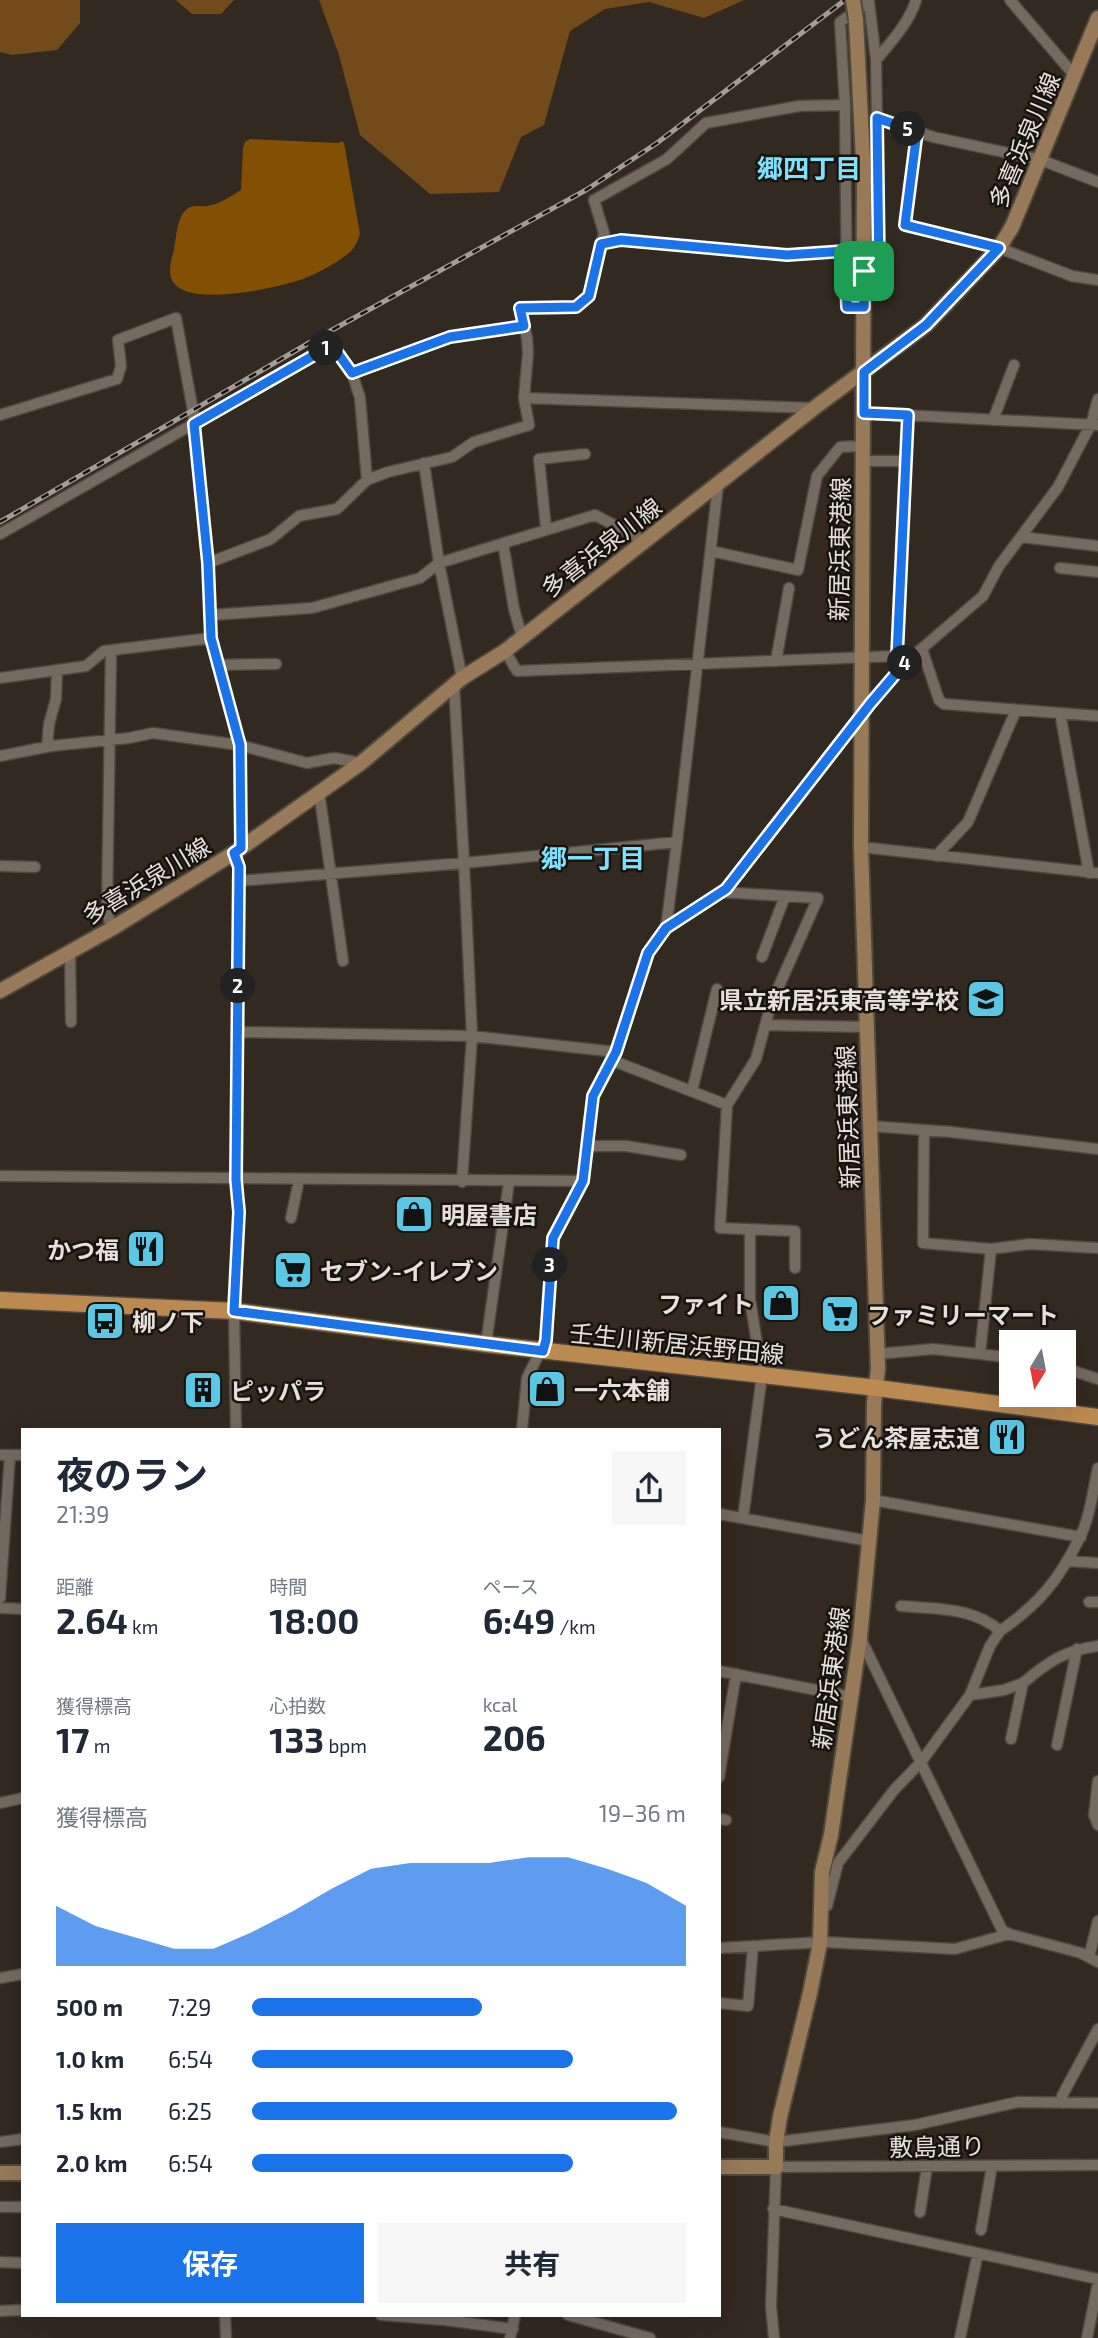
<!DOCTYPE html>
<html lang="ja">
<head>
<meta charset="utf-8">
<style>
  :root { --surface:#fff; --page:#f6f6f7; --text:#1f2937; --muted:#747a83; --accent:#1a73e8 }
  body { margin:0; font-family:"Exo 2","Noto Sans JP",sans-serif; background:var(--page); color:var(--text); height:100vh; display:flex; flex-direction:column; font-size:26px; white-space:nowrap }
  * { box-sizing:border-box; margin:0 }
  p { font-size:23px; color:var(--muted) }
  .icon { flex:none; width:38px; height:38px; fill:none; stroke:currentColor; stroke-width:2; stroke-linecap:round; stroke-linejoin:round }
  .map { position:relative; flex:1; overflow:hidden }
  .drawer { position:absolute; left:21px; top:1428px; width:700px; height:889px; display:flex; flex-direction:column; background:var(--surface); border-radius:0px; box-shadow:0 7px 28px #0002 }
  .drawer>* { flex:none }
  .needle { width:46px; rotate:190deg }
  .fabs { position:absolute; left:999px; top:1330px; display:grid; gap:14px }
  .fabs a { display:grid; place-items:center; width:77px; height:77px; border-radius:0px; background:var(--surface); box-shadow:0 7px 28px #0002; font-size:35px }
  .pin { position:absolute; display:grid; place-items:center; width:60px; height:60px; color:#fff; margin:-30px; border-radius:14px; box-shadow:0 4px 10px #0006 }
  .km { position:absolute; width:35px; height:35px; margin:-18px; border-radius:50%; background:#222; color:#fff; font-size:19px; line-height:35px; text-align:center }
  .round { display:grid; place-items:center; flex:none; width:74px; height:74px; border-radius:0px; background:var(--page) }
  .overview { display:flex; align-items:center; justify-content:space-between; height:119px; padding:0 35px }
  h1 { font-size:38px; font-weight:700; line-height:52px }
  .stats { display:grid; grid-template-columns:repeat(3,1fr); gap:10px; height:119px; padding:7px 35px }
  .stats div { display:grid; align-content:center }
  .stats b { font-size:35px; font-weight:700 }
  .stats small { font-size:19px; font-weight:400 }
  .stats p { font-size:19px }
  .chart { height:196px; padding:14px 35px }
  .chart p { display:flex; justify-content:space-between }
  .chart svg { width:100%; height:126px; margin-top:7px; fill:var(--accent); opacity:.7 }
  .action { display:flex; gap:14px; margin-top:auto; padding:14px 35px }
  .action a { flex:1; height:80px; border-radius:0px; background:var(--accent); color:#fff; font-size:28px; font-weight:700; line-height:80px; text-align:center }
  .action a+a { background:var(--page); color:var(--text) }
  ul { padding:0 35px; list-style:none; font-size:23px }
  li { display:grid; grid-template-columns:112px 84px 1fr; align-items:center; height:52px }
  li i { height:18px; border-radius:9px; background:var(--accent) }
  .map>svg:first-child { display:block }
  .forest { fill:#734b1b }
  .water { fill:#824f03 }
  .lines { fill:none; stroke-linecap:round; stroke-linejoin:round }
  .street-casing { stroke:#4f483f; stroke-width:13 }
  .secondary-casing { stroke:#4f483f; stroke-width:18 }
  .primary-casing { stroke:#4f483f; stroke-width:19 }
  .street { stroke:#756a60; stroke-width:10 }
  .secondary { stroke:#987a58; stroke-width:14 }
  .primary { stroke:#bc8a50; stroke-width:16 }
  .rail-casing { stroke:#a49d96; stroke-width:5 }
  .rail { stroke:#17130f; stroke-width:2.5; stroke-dasharray:8; stroke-linecap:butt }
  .secondary-bridge-casing { stroke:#4f483f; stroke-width:18; stroke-linecap:butt }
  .secondary-bridge { stroke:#987a58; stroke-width:14 }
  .route-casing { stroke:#fff; stroke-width:14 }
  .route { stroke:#1a73e8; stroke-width:9 }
  .labels { text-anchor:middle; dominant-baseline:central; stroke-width:5; stroke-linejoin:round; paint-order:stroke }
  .street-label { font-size:24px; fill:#e6e0da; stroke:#17130f }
  .poi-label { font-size:24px; font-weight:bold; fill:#e6e0da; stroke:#17130f; text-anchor:start }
  .neighbourhood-label { font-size:26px; font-weight:bold; fill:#7fe2fd; stroke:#17130f }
</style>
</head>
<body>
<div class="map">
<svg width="1098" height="2338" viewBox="0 0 1098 2338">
  <rect width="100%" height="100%" fill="#322920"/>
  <path class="forest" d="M0,0h80v23l-23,27 -45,5 -12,-3z
    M176,0h58l-13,14h-29z
    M319,0h425l-40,18 -55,-16 -44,7 -35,22 -26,94 -23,12 -22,55 -69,2 -70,-59 -21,-80z"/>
  <path class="water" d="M250,139l88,4 4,-2 2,2 16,91c-2,6 -5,14 -10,18 -13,11 -32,21 -47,27 -26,9 -113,29 -130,3 -6,-10 -2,-21 1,-32 2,-11 3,-33 12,-40 7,-6 12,-3 21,-4 12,-2 23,-9 34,-16l2,-42 2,-6z"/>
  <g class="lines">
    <g class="street-casing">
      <path id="street" d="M1010,0l65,76
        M876,60c15,-18 33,-37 40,-60
        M877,118l56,19 108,23 57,22
        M917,132l-12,93 94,23 73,28 26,4
        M602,244l19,-4 166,15 58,-4
        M864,271l15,-1 -3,-210 -7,-58 -29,20 5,83 2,202h17
        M352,373l8,25 7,82
        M524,398l289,10
        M864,413l234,12
        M0,415l117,-36 4,-13 -3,-26 58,-22 17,93 15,152
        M993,420l21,-55
        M863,461h42
        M424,463l15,100 23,115
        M546,528l-7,-69 46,-5
        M0,534l332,-189 20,28 98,-36 75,-11
        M1021,537l77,9
        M503,543l11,66 8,28
        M711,551l87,19 19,-94 23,-29 23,-1
        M1060,568l38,4
        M211,615l101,-7 108,-30 19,-15 156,-48 49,26
        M211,638l-3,-75 63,-24 28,-23 38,-7 30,-29 21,-8 64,-15 22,-15 55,-17 -5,-27 4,-45 -1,-15 -7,-30 56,-1 13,-12 15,-62 -10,-33 73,-41 39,-36 93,-17 46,-1
        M922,649l17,51 5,4 154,12
        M505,651l12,20 380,-15
        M899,658l-2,-2 11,-241
        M776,661l13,-73
        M217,665l59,-1
        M0,678l86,-12 18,-15 107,-13 28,107 2,103
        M454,684l10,179 213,-21 -11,86
        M1060,713l29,160
        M47,747l2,-23 7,-25 1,-29
        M0,756l51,-10 78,-8 24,-5 86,12 68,18 27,-5 27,5
        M319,791l24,170
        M677,842l41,-357
        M861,847l237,26
        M234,853l5,14 -3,312 3,33 -5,99 2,119
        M936,856l32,-34 48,-112
        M0,866l35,1
        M238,881l226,-18 8,173 -10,146
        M111,929l-4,-21 4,-257
        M70,952l1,70
        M762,957l23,-61
        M765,1025l102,2
        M237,1032l235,4 144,16
        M611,1060l116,45 29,-46 15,-55 47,-106 -97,-6
        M692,1091l25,-102
        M727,1105l-7,123 75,3v37
        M870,1126l81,6 147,17
        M587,1146h39l55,9
        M0,1176l583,5
        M291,1218l8,-38
        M991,1249l39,-5 68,4
        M486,1344l23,-162
        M877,1354l56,-5 47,5 11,-105 -68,-6 1,-113
        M980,1354l32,4
        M1064,1368l34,11
        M522,1430l5,-52 19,-38 7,-102 30,-57 10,-85 23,-44 32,-99 18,-25 60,-39 143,-185 36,-41 78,-67 16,-30 59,-79 33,-63 7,-25
        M0,1455h23
        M873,1500l208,37
        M719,1514l150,27
        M743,1518l19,-143 -12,-76v-69
        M1068,1561l30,2
        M0,1598l10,-143
        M1089,1602h9
        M901,1606c34,3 73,1 99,25l-10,15 -20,49
        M0,1608l23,1
        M1000,1631c39,-27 59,-51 80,-94 10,-20 13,-47 18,-69
        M860,1637l142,293 7,4 72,19 17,9
        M719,1671l133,26
        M1023,1683c26,-22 41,-32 75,-37
        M1057,1745l20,-96
        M719,1777l17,-103
        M1098,1781l-4,34 4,10
        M0,1803l23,-5
        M719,1819l7,1
        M827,1906l11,-43 56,-73 27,-28 49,-67 34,-5 19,-7 -12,56
        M719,1948l105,-6 131,7 54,-15
        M1089,1957l9,-36
        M0,1978l23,-4
        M719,2003l29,3 5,-60
        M1063,2103l-1,-7 36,-67
        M719,2132l57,10 139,-17 103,-23 80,1
        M0,2142l23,-3
        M0,2207h23
        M773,2209l325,70
        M920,2212l7,-45
        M981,2230l11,-64
        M0,2262l23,1
        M0,2311l23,-1
        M225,2315l1,23
        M381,2315l64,5 68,9
        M568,2315l82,23
        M510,2338l5,-23
        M774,2338l-3,-32 5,-139 322,-2
        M960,2338l18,-85
        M1087,2338l11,-55"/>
    </g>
    <g class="secondary-casing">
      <path id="secondary" d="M0,991l111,-62 123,-76 127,-90 101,-85 43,-27 309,-243 112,-83 73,-77 13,-21 86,-209
        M719,2167h57v-25l4,-25 30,-124 10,-50 2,-71 9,-37 29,-198 13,-137 1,-97 4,-34 -17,-522 3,-668 -8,-159
        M0,2173h23"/>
    </g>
    <g class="primary-casing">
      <path id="primary" d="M0,1300l234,11 252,33 391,44 221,29"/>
    </g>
    <use href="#street" class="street"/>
    <use href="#secondary" class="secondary"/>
    <use href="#primary" class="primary"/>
    <g class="rail-casing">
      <path id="rail" d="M0,522l314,-182 272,-150 71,-47 188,-143"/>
    </g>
    <use href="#rail" class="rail"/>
    <g class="secondary-bridge-casing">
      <path id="secondary-bridge" d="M853,0l3,20"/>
    </g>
    <use href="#secondary-bridge" class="secondary-bridge"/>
  </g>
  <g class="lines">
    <g class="route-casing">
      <path id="route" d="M877,118l40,14 -12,93 94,23 -73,77 -62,47v41l44,2 -11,241 8,7 -35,41 -144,185 -60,39 -18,25 -32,99 -23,44 -10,85 -30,57 -7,102 -3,11 -309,-40 5,-99 -3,-32 3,-313 -5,-14 7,-5 -1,-103 -29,-107 -3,-75 -14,-139 138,-79 20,28 98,-36 74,-11 -4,-18 56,-1 13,-11 12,-52 20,-4 166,15 58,-4 2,56h17v-36l15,-1z"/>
    </g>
    <use href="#route" class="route"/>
  </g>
  <defs>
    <g id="school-square" transform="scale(2.0125)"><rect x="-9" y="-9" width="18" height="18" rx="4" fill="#5ac8e5" stroke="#17130f"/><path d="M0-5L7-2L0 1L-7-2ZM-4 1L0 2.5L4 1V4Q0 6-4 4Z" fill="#111"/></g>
    <g id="shop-square" transform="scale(2.0125)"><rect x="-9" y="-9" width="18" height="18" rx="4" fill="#5ac8e5" stroke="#17130f"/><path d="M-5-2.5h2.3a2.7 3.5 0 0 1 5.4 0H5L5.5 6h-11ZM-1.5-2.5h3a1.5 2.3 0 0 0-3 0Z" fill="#111"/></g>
    <g id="restaurant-square" transform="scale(2.0125)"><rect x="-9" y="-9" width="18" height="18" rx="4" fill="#5ac8e5" stroke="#17130f"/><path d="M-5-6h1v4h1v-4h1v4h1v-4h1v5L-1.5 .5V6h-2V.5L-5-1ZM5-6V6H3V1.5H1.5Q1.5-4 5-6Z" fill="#111"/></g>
    <g id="supermarket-square" transform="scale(2.0125)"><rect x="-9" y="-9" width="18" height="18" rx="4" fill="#5ac8e5" stroke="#17130f"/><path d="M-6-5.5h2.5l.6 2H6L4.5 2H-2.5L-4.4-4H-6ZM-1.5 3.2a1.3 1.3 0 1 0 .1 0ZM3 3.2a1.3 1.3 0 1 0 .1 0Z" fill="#111"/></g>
    <g id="bus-square" transform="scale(2.0125)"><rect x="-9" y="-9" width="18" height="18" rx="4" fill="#5ac8e5" stroke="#17130f"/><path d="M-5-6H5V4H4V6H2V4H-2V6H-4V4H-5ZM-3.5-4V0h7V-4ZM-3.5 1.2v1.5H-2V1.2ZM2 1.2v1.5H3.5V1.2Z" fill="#111"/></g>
    <g id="building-square" transform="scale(2.0125)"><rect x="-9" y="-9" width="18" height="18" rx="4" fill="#5ac8e5" stroke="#17130f"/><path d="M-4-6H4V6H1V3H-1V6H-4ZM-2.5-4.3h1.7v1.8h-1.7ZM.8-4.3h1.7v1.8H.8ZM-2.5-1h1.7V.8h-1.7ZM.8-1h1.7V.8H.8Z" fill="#111"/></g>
  </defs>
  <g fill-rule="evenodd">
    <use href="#school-square" x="986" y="999"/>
    <use href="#shop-square" x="414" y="1214"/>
    <use href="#restaurant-square" x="146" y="1249"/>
    <use href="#supermarket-square" x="293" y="1270"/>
    <use href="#shop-square" x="781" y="1303"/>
    <use href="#supermarket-square" x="840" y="1314"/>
    <use href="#bus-square" x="105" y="1321"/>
    <use href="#shop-square" x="547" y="1389"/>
    <use href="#building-square" x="203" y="1390"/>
    <use href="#restaurant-square" x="1007" y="1437"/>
  </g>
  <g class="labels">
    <g class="street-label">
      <text transform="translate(1024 140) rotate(-67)">多喜浜泉川線</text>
      <text transform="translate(601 547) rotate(-38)">多喜浜泉川線</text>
      <text transform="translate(839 549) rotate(-89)">新居浜東港線</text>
      <text transform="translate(146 880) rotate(-31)">多喜浜泉川線</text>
      <text transform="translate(847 1117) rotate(-92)">新居浜東港線</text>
      <text transform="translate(677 1343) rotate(6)">壬生川新居浜野田線</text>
      <text transform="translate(830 1678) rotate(-82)">新居浜東港線</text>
      <text transform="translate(937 2146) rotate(-1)">敷島通り</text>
    </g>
    <g class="poi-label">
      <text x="959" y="999" text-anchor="end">県立新居浜東高等学校</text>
      <text x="441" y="1214">明屋書店</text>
      <text x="119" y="1249" text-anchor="end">かつ福</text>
      <text x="320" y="1270">セブン-イレブン</text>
      <text x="754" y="1303" text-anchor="end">ファイト</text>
      <text x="867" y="1314">ファミリーマート</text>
      <text x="132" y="1321">柳ノ下</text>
      <text x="574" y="1389">一六本舗</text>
      <text x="230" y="1390">ピッパラ</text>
      <text x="980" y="1437" text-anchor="end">うどん茶屋志道</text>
    </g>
    <g class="neighbourhood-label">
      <text x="809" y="167">郷四丁目</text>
      <text x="593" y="857">郷一丁目</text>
    </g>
  </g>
</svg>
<div class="fabs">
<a><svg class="needle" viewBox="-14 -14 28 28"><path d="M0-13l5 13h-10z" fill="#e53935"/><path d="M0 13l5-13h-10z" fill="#747a83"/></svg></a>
</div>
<div class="pin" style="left:864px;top:271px;background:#1e9e55"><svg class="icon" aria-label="arrive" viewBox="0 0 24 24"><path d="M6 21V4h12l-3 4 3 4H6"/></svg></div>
<b class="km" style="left:326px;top:348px">1</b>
<b class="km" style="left:238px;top:986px">2</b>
<b class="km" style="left:550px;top:1265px">3</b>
<b class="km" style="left:905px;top:663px">4</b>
<b class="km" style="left:908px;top:129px">5</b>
<section class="drawer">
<div class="overview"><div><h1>夜のラン</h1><p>21:39</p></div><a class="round"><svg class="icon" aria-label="share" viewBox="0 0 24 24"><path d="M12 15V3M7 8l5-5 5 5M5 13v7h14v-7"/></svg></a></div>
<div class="stats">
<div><p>距離</p><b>2.64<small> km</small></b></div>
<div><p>時間</p><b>18:00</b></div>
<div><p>ペース</p><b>6:49<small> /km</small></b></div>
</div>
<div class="stats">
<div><p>獲得標高</p><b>17<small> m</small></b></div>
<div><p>心拍数</p><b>133<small> bpm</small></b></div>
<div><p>kcal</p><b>206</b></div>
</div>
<div class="chart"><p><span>獲得標高</span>19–36 m</p>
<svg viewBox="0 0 160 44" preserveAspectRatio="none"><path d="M0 44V23L10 30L20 34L30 38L40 38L50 32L60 25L70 17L80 10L90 8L100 8L110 8L120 6L130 6L140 10L150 15L160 23V44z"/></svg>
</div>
<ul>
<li><b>500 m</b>7:29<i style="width:53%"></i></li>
<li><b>1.0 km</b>6:54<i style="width:74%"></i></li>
<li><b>1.5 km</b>6:25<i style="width:98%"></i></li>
<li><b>2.0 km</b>6:54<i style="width:74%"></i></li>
</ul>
<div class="action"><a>保存</a><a>共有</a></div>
</section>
</div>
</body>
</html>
